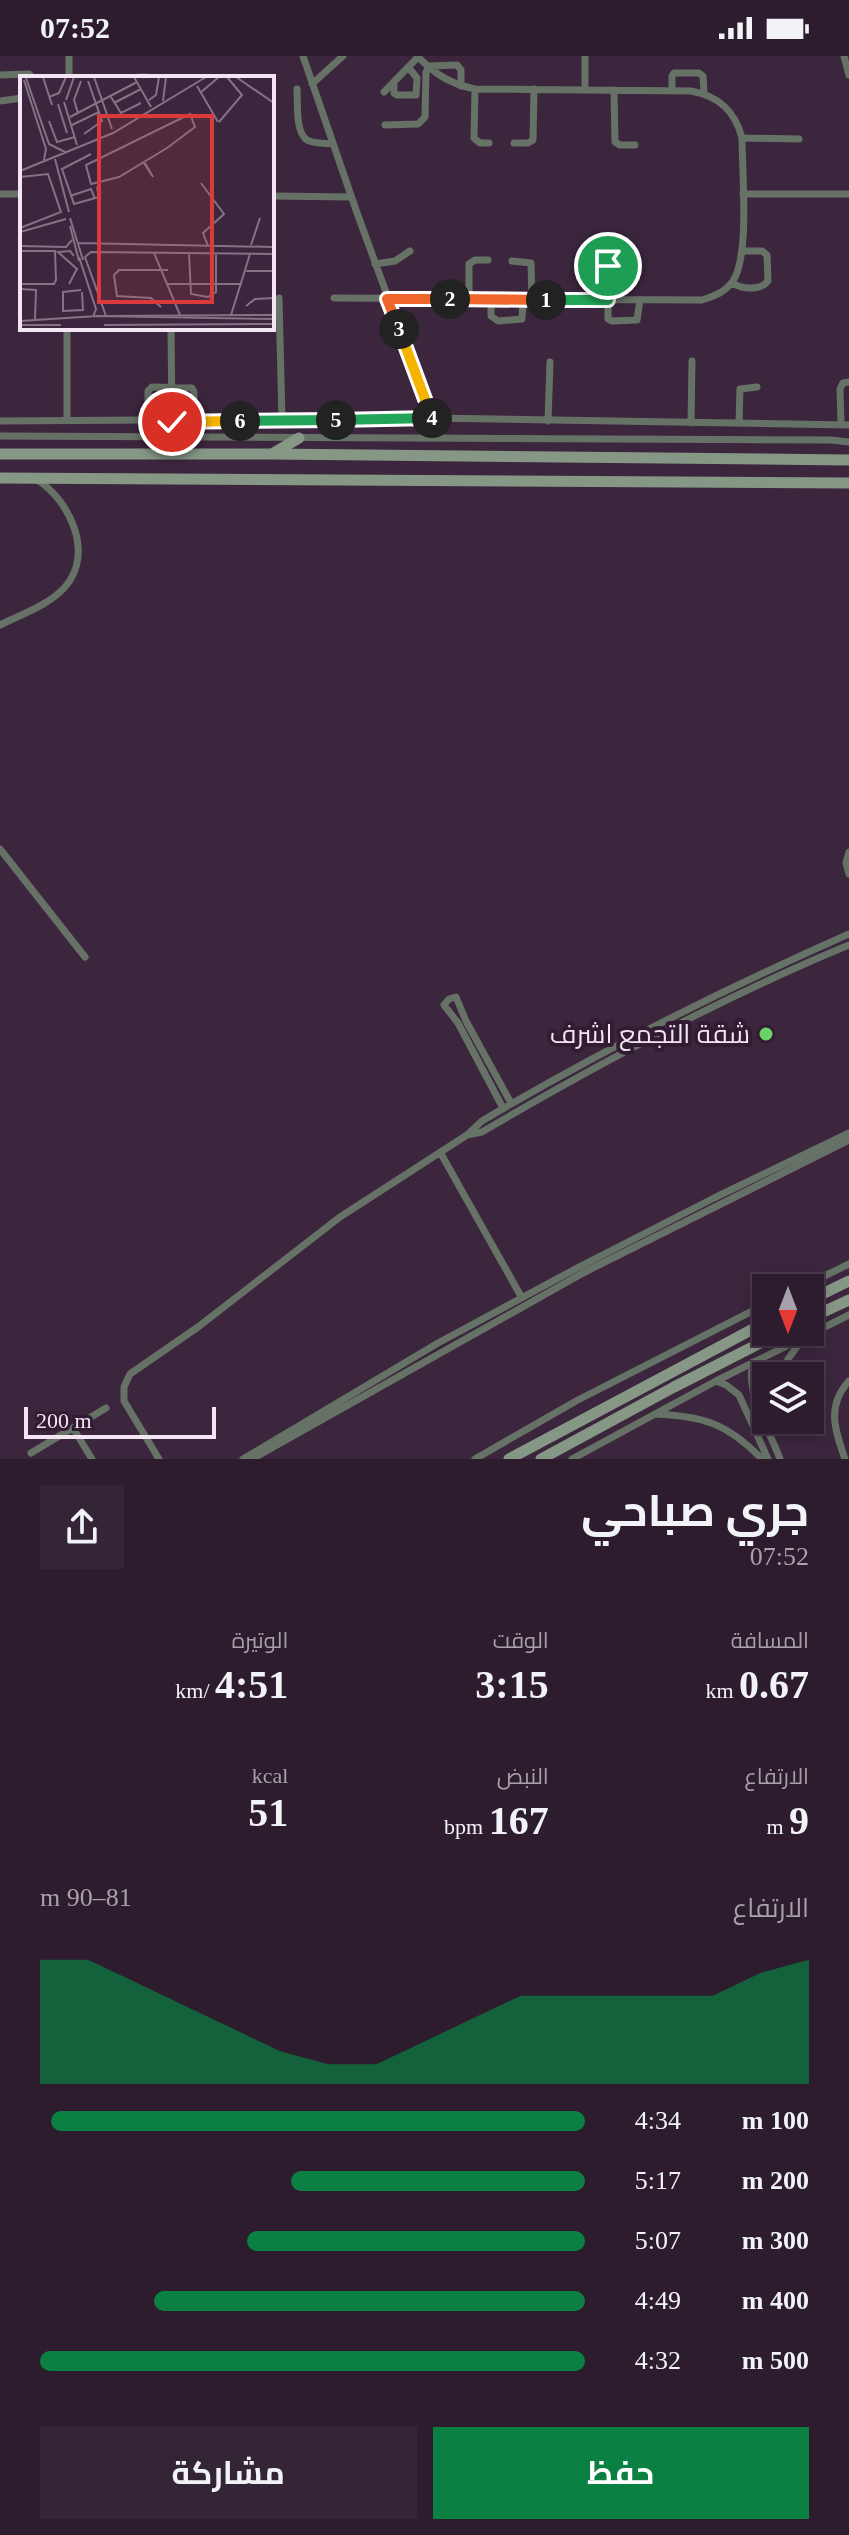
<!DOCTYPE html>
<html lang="ar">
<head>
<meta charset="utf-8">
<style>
  :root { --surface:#2c1c2e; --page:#342536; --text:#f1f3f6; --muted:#a6a1aa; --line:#483a4a; --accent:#0b8043 }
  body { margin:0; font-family:"Times New Roman",Cairo,serif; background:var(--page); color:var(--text); direction:rtl; height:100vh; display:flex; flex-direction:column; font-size:30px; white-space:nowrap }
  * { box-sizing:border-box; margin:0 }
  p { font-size:26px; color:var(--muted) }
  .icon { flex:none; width:44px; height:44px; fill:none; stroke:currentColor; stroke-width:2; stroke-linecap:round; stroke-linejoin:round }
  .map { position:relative; height:1403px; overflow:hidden; direction:ltr }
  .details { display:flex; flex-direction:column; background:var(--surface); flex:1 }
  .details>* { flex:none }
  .needle { width:52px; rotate:180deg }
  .tools { position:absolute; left:752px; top:1218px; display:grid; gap:16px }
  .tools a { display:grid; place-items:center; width:72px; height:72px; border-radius:0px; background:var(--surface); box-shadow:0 4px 12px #0003,0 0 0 2px var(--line); font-size:40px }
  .scale { position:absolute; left:24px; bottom:20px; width:192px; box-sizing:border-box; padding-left:8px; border:4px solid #f3e5f4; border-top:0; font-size:22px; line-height:28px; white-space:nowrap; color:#f3e5f4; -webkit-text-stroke:6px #311c33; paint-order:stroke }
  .pin { position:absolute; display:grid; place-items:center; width:68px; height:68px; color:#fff; margin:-34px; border:4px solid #fff; border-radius:50%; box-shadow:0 2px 8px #0007 }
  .km { position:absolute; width:40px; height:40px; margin:-20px; border-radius:50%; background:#222; color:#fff; font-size:22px; line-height:40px; text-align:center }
  .round { display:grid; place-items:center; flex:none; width:84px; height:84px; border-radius:0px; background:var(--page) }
  .overview { display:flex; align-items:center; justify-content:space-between; height:136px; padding:0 40px }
  h1 { font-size:44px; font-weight:700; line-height:60px }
  .stats { display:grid; grid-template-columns:repeat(3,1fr); gap:12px; height:136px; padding:8px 40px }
  .stats div { display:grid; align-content:center }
  .stats b { font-size:40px; font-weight:700 }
  .stats small { font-size:22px; font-weight:400 }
  .stats p { font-size:22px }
  .chart { height:224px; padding:16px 40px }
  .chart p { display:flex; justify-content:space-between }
  .chart svg { width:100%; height:144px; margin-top:8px; fill:var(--accent); opacity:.7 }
  .primary-button { display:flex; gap:16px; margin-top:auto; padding:16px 40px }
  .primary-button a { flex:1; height:92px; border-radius:0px; background:var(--accent); color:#fff; font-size:32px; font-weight:700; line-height:92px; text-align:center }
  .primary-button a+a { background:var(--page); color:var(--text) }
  ul { padding:0 40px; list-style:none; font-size:26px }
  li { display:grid; grid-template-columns:128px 96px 1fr; align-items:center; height:60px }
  li i { height:20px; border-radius:10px; background:var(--accent) }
  .status { display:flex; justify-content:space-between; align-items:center; height:56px; padding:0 40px; background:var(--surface); direction:ltr }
  .status svg { height:22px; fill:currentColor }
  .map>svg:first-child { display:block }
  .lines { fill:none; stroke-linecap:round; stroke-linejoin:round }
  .street { stroke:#677266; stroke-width:7 }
  .secondary { stroke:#869885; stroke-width:11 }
  .split-1-casing { stroke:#fff; stroke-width:16 }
  .split-2-casing { stroke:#fff; stroke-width:16 }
  .split-3-casing { stroke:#fff; stroke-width:16 }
  .split-4-casing { stroke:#fff; stroke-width:16 }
  .split-5-casing { stroke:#fff; stroke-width:16 }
  .split-6-casing { stroke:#fff; stroke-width:16 }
  .split-7-casing { stroke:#fff; stroke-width:16 }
  .split-1 { stroke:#22a559; stroke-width:10 }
  .split-2 { stroke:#f0652b; stroke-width:10 }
  .split-3 { stroke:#f0652b; stroke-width:10 }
  .split-4 { stroke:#f5b400; stroke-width:10 }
  .split-5 { stroke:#22a559; stroke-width:10 }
  .split-6 { stroke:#22a559; stroke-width:10 }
  .split-7 { stroke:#f5b400; stroke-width:10 }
  .poi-dot { fill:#67d465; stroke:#311c33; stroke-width:3 }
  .labels { text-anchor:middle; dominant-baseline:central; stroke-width:8; stroke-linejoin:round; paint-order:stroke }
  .poi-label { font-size:26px; fill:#f3e5f4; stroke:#311c33; text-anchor:end }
  .inset-road { fill:none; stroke:#857287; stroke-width:2 }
  .view { fill:#d93b3c; fill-opacity:0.15; stroke:#d93b3c; stroke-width:4 }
  .inset-edge { fill:none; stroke:#f3e5f4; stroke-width:4 }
</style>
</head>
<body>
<div class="status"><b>07:52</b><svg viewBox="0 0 49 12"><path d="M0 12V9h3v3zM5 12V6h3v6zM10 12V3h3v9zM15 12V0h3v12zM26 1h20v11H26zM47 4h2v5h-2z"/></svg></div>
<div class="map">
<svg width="849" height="1403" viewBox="0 0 849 1403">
  <rect width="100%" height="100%" fill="#3b263e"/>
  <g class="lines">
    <path class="street" d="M303,0l53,154 76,208 5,4 4,16
      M585,0v34
      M844,0l5,19
      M0,19l29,-1 4,4
      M69,22v-22
      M118,22l28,-1
      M394,26v11l3,2h19l1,-17 -8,-10
      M312,28l31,-28
      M297,33c1,14 -2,43 10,51 7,4 18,3 26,4
      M475,33l-1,49 6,5h9
      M614,34l1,52 5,3h15
      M672,35v-15l2,-3h25l4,3 1,17
      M384,36l34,-35
      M0,45l22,-3
      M385,69l33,-1 7,-7 1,-45 4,-6 27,-1 4,5v16
      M742,82l57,1
      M514,87h14l5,-3 1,-51
      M0,138h22
      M743,138h106
      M272,140l79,1
      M512,205l19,2 1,37
      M629,205h-15l-6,5v53l4,2 25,-1 3,-20
      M375,208l20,-3 15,-10
      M732,227c10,6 28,8 36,-2l-1,-26 -5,-4h-20
      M279,242l3,122
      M334,242l368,2c13,-4 23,-8 31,-19 17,-26 9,-109 9,-143 -7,-27 -23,-42 -51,-47l-216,-2c-25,-5 -40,-15 -58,-33
      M469,243v-35l6,-4h13
      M491,243v17l7,5 24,-2 1,-19
      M171,272l1,94
      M67,276v89
      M148,354v-19l4,-4 40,1 2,4v18
      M0,365l432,-3 417,7
      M548,365l2,-59
      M691,367l1,-62
      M739,367l1,-34 17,-2
      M841,368l-1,-35 3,-6 6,-1
      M0,380l831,4 18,2
      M0,569c22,-11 49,-20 65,-38 30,-34 4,-88 -29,-108
      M0,793l85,108
      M849,796l-3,11 3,11
      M503,1052l-45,-85 -14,-18 5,-6 7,-2 10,24 45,82
      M467,1079l15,-3c119,-70 239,-134 367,-187
      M440,1096l82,146
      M800,1232l49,-24
      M753,1306c-8,32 16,67 27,97
      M780,1320l8,-17 16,-22
      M716,1325l10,4 13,10 29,64
      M655,1358c49,2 73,10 107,45
      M73,1372l19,31
      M31,1397l75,-45
      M159,1403l-35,-58v-14l6,-13 68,-47 142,-110 127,-82 15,-14c120,-71 240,-131 367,-187
      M243,1403l195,-116 141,-76 135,-69 135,-65
      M252,1403l331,-186 266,-133
      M475,1403l101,-58 190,-97
      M572,1403l144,-78 133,-66
      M845,1403c-10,-29 -19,-53 4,-78"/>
    <path class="secondary" d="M0,398h272l577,6
      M272,398l27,-16
      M0,422l849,5
      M810,1244l39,-19
      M810,1262l39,-18
      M509,1403l257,-137
      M541,1403l133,-72 108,-55"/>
  </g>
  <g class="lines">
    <g class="split-1-casing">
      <path id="split-1" d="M546,244h62v-34"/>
    </g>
    <g class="split-2-casing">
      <path id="split-2" d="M450,243l96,1"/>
    </g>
    <g class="split-3-casing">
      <path id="split-3" d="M399,273l-12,-30h63"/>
    </g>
    <g class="split-4-casing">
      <path id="split-4" d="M399,273l33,89"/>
    </g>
    <g class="split-5-casing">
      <path id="split-5" d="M336,364l96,-2"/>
    </g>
    <g class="split-6-casing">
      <path id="split-6" d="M240,365l96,-1"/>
    </g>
    <g class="split-7-casing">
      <path id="split-7" d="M172,366l68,-1"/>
    </g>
    <use href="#split-1" class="split-1"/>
    <use href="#split-2" class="split-2"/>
    <use href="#split-3" class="split-3"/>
    <use href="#split-4" class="split-4"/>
    <use href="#split-5" class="split-5"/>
    <use href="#split-6" class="split-6"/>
    <use href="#split-7" class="split-7"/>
  </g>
  <circle class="poi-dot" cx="766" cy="978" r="8"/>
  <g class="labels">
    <g class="poi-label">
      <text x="750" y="978">شقة التجمع اشرف</text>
    </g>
  </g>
  <g transform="translate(20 20)">
    <rect width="254" height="254" fill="#3b263e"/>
    <path class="inset-road" d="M23,1l9,28M74,1l18,52M114,1l17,30M216,1l38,26M6,2l23,66 16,8M4,4l22,69 -2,11M177,10l21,36M180,17l19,-16M29,21l10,-4 7,-16M91,21l10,16 20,-10M46,24l8,-23M129,24l7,-5 3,-18M143,25l3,-24M44,26l13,43M94,27l27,-14M38,28l9,29M58,37l-4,-13 7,-19M170,38l5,13 -28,21 -48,29 -28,7 -5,-19zM50,41l67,-35M29,45l8,21 18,-5M199,46l23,-27 -15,-18M52,49l27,-13M64,58l18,-13 -14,-40M71,78l-29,15 12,35 25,-7 -2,-10M35,83l14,53M124,87l9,14 -8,-14M0,95l93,-38 93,-56M0,101l28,-3 13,38 -41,16M181,107l23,31 -21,19 5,13M50,120l21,-7 4,10M50,142l13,42M50,150l9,35M0,156l46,-13M58,167l196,4M231,169l9,-27M0,170l46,1 6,-7M0,175h35l1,29 -2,4h-34M134,177l26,62M169,178l2,40 17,3 8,-5v-38M254,178l-183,-2 -6,5 21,59 168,-1M59,181l17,52 -3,8M226,195h28M49,208l8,-15 -19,-17 12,-1 4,5M146,208h76M0,213l16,1 -1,29M61,214l-18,2v19l20,-1 -1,-18M226,230l9,-7 19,-1M141,231l-10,-9 -34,-2 -3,-21 5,-5h49M211,239l19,-61M0,245l77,-5 177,3M0,249h41M84,249l170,-1"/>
    <path class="view" d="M79,40h113v186h-113z"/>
    <rect width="254" height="254" class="inset-edge"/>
  </g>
</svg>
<div class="tools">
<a><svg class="needle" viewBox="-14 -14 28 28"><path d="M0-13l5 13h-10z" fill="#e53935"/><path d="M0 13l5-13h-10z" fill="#a6a1aa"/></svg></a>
<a><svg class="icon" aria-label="layers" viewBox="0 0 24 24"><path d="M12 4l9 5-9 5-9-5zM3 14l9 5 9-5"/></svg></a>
</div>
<div class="scale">200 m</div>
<div class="pin" style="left:608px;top:210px;background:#1e9e55"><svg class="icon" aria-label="arrive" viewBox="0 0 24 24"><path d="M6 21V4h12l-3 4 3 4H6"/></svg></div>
<div class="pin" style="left:172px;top:366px;background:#d93025"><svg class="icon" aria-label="check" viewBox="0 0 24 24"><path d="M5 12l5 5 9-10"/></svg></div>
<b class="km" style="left:546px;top:244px">1</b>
<b class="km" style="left:450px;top:243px">2</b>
<b class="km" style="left:399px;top:273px">3</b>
<b class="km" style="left:432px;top:362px">4</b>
<b class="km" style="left:336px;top:364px">5</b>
<b class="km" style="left:240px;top:365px">6</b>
</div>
<section class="details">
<div class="overview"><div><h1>جري صباحي</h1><p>07:52</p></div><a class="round"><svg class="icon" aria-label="share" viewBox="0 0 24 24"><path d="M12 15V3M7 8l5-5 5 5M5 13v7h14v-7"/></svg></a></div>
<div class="stats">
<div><p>المسافة</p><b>0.67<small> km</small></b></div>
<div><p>الوقت</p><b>3:15</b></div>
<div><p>الوتيرة</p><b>4:51<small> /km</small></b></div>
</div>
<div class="stats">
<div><p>الارتفاع</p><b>9<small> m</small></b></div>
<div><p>النبض</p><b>167<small> bpm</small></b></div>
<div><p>kcal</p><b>51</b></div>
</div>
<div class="chart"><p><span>الارتفاع</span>81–90 m</p>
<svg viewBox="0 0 160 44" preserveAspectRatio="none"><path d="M0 44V6L10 6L20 13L30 20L40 27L50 34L60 38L70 38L80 31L90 24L100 17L110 17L120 17L130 17L140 17L150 10L160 6V44z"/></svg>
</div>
<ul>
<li><b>100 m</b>4:34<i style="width:98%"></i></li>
<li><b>200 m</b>5:17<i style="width:54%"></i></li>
<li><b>300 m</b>5:07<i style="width:62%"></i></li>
<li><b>400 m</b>4:49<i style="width:79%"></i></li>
<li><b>500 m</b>4:32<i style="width:100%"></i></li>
</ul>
<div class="primary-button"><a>حفظ</a><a>مشاركة</a></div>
</section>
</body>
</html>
